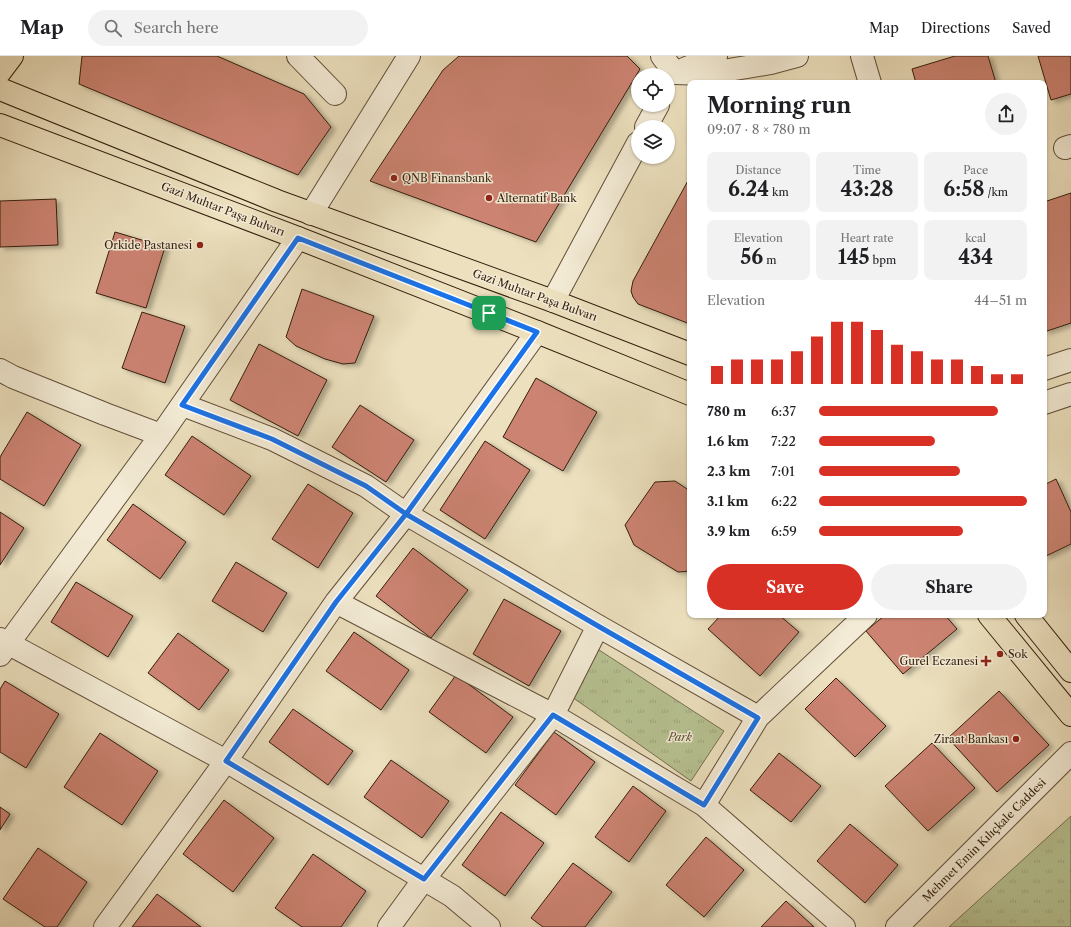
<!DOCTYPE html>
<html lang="en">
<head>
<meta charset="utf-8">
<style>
  :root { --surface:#fff; --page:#f2f2f2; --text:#202124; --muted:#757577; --line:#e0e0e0; --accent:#d93025 }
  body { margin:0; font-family:"Libre Caslon Text",serif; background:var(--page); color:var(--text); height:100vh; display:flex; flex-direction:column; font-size:15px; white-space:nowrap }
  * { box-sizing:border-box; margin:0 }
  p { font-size:13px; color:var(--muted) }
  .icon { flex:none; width:22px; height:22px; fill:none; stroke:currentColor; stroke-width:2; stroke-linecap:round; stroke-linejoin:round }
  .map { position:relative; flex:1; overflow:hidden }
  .details { position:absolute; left:687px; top:24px; width:360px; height:538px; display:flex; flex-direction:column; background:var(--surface); border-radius:8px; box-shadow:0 1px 3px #0004 }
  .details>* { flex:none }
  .fabs { position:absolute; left:631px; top:12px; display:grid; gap:8px }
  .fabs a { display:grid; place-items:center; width:44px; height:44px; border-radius:50%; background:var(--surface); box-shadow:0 1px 3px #0004; font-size:20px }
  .pin { position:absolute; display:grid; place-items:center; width:34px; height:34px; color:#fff; margin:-17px; border-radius:8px; box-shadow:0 2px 6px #0006 }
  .round { display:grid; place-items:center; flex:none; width:42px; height:42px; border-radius:21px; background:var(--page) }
  .summary { display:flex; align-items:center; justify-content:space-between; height:68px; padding:0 20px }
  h1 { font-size:22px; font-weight:700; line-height:30px }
  .metrics { display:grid; grid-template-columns:repeat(3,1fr); gap:6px; height:68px; padding:4px 20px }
  .metrics div { display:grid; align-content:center; border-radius:8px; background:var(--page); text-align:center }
  .metrics b { font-size:20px; font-weight:700 }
  .metrics small { font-size:11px; font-weight:400 }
  .metrics p { font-size:11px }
  .chart { height:112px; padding:8px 20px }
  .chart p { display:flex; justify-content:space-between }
  .chart svg { width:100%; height:72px; margin-top:4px; stroke:var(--accent); stroke-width:6 }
  .primary-button { display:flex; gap:8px; margin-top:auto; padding:8px 20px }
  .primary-button a { flex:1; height:46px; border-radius:24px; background:var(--accent); color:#fff; font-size:16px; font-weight:700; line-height:46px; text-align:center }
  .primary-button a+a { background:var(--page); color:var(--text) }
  ul { padding:0 20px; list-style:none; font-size:13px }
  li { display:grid; grid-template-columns:64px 48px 1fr; align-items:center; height:30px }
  li i { height:10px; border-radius:5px; background:var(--accent) }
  header { display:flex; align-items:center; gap:24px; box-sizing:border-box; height:56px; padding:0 20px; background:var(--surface); border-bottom:1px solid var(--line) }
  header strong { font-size:19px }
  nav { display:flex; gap:22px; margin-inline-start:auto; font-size:14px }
  .search { width:280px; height:36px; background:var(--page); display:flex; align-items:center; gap:10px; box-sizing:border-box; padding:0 14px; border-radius:22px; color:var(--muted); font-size:15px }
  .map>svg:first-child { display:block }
  .park { fill:url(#park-tufts); stroke:#767050 }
  .building { fill:#cc8372; stroke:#341e0d; filter:url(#shadow) }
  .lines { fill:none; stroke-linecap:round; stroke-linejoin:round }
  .minor-casing { stroke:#624e39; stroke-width:24 }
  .major-casing { stroke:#341e0d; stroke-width:24 }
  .minor { stroke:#f3ebd5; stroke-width:22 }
  .major { stroke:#ece0be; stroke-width:22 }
  .route-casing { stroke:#fff; stroke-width:8 }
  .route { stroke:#1a73e8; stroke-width:5 }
  .poi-dot { fill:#8f2418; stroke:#f3ebd5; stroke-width:1.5 }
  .labels { text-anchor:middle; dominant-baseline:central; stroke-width:3; stroke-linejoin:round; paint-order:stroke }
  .poi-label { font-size:11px; fill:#341e0d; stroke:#f3ebd5; text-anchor:start }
  .street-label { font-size:11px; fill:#341e0d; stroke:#f3ebd5 }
  .park-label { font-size:11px; font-style:italic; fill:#5b4f35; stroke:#f3ebd5 }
</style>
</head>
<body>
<header>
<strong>Map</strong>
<div class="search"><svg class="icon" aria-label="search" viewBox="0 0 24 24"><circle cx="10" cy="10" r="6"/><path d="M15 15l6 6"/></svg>Search here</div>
<nav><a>Map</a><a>Directions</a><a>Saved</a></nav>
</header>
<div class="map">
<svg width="1071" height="871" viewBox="0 0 1071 871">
  <defs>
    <pattern id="park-tufts" width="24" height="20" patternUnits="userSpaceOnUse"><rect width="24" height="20" fill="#b7c292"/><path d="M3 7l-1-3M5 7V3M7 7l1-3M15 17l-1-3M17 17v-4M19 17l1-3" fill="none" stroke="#9ea67d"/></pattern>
    <filter id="shadow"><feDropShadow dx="4.5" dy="2.5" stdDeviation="2" flood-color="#0004"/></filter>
  </defs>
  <rect width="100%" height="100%" fill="#ece0be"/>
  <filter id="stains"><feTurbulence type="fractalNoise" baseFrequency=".005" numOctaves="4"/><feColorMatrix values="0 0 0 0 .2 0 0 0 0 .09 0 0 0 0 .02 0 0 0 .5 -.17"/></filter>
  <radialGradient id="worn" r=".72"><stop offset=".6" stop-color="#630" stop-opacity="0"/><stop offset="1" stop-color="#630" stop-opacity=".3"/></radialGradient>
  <path class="park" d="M596,592l128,83 -33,50 -126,-89z
    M1071,760v111h-122z"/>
  <path class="building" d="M82,0h135l87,38 27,33 -33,48 -219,-91z
    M459,0h168l13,13 -104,173 -166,-61 73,-111z
    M955,0h33l8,27h-80l-4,-14z
    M1038,0h33v38l-20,6z
    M690,121v147l-52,-20 -5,-7 -2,-6 2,-10z
    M1071,137v130l-27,9v-130z
    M56,143l2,46 -58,2v-46z
    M115,176l50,15 -19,61 -50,-15z
    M302,233l72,27 -19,47 -12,1 -18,-5 -29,-13 -10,-9z
    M142,256l43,14 -20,57 -43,-15z
    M259,288l68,36 -29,56 -68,-36z
    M536,322l61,34 -34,59 -60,-34z
    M360,349l54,35 -28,42 -54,-35z
    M27,356l54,33 -37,61 -44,-27v-22z
    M192,380l59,40 -27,39 -59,-40z
    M485,385l45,29 -45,69 -45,-29z
    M1056,423l15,33v32l-27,13v-72z
    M675,425l15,10v80l-12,1 -44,-27 -9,-20 30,-43z
    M308,428l45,29 -35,55 -46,-29z
    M133,448l53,38 -26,37 -53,-39z
    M0,456l24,16 -24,37z
    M413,492l55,42 -37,48 -55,-42z
    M236,506l51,31 -24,39 -51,-31z
    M76,526l57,34 -25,41 -57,-35z
    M504,543l57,32 -32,55 -56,-32z
    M721,559h58l20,17 -39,44 -52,-47z
    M885,559h60l12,14 -54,45 -37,-43z
    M354,576l55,38 -28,40 -55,-39z
    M178,577l51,37 -30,40 -51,-37z
    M456,619l57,42 -27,36 -57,-41z
    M836,622l50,48 -31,31 -50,-48z
    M5,625l54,33 -33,54 -26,-16v-63z
    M999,635l50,54 -52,47 -49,-54z
    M293,653l60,42 -25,34 -59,-43z
    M554,676l41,30 -39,53 -41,-30z
    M100,677l58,38 -36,54 -58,-38z
    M932,687l43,45 -47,43 -43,-45z
    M779,697l42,33 -30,36 -41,-32z
    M391,704l58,41 -27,37 -58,-41z
    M633,730l33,25 -37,51 -34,-25z
    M224,744l50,38 -41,54 -50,-38z
    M0,751l10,7 -10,16z
    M501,756l43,31 -39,53 -43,-31z
    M850,768l48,41 -33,38 -48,-42z
    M706,781l38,33 -40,47 -38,-32z
    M38,792l49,34 -30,45h-12l-42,-28z
    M313,798l53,37 -25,36h-39l-27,-19z
    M573,807l39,29 -27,35h-42l-12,-9z
    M157,838l44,33h-69z
    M786,845l28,26h-53z"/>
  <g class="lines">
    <g class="minor-casing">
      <path id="minor" d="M298,0l37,38
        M662,0l13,17
        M862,0l8,27
        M684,13l32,-13
        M675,17l30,1 66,-11 26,-7
        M646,71l12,-22
        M1065,92l6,-2
        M311,158l98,-158
        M553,245l85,-158
        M1044,313l27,-9
        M0,314l13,7 92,37 56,21
        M1044,347l27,-9
        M183,349l89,34 94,47 40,28 192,112 160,91
        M336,546l217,113 151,90 140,122
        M0,583l226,122 226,135 37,31
        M0,599l161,-220 137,-197
        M704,749l54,-88 108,-102
        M105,871l121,-166 110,-159 70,-88 131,-182
        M389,871l35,-48 129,-164 45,-89
        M897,871l174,-174"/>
    </g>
    <g class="major-casing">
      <path id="major" d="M0,16l12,-16
        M0,33l277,112 276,100 137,53
        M0,69l298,113 239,94 153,62
        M989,559l82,100
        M1026,559l45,56"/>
    </g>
    <use href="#minor" class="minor"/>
    <use href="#major" class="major"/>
  </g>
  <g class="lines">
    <g class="route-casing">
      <path id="route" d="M489,257l48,19 -131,182 -70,88 -110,159 198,118 129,-164 151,90 54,-87 -160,-92 -192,-112 -40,-28 -94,-47 -90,-34 116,-167 191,75"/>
    </g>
    <use href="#route" class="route"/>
  </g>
  <g class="poi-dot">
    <circle cx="394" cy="122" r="4"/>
    <circle cx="489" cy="142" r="4"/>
    <circle cx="200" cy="189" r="4"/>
    <circle cx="1000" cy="598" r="4"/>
    <path d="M984 599h4v4h4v4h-4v4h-4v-4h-4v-4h4z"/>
    <circle cx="1016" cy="683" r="4"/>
  </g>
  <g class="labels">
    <g class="poi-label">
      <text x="402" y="122">QNB Finansbank</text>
      <text x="497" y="142">Alternatif Bank</text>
      <text x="192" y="189" text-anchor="end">Orkide Pastanesi</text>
      <text x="1008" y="598">Sok</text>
      <text x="978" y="605" text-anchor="end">Gurel Eczanesi</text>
      <text x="1008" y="683" text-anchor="end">Ziraat Bankası</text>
    </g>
    <g class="street-label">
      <text transform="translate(223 153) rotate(21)">Gazi Muhtar Paşa Bulvarı</text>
      <text transform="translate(535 239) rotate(20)">Gazi Muhtar Paşa Bulvarı</text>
      <text transform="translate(984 784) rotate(-45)">Mehmet Emin Kılıçkale Caddesi</text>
    </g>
    <g class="park-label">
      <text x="680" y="681">Park</text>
    </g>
  </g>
  <rect width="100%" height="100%" filter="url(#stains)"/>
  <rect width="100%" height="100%" fill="url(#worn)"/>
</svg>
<div class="fabs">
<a><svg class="icon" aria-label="locate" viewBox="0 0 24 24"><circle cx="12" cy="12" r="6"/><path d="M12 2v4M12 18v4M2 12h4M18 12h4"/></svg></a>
<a><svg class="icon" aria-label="layers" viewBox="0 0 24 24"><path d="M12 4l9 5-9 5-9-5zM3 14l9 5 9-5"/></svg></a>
</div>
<div class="pin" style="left:489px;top:257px;background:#1e9e55"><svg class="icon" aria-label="arrive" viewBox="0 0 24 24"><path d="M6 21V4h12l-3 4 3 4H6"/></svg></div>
<section class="details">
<div class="summary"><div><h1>Morning run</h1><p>09:07 · 8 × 780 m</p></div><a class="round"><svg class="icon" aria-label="share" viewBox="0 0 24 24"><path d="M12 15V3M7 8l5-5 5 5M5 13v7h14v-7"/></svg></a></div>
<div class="metrics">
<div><p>Distance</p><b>6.24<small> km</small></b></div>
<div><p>Time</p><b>43:28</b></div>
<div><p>Pace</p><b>6:58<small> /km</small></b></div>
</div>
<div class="metrics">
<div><p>Elevation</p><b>56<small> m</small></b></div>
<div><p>Heart rate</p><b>145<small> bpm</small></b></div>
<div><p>kcal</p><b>434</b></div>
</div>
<div class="chart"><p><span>Elevation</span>44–51 m</p>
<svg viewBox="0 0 160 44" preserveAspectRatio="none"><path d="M5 44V33M15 44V29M25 44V29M35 44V29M45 44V24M55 44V15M65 44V6M75 44V6M85 44V11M95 44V20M105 44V24M115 44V29M125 44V29M135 44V33M145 44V38M155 44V38"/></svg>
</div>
<ul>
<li><b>780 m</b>6:37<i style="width:86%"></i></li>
<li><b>1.6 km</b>7:22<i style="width:56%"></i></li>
<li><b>2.3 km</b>7:01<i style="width:68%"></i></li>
<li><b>3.1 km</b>6:22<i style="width:100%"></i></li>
<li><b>3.9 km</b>6:59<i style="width:69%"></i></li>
</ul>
<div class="primary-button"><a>Save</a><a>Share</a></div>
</section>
</div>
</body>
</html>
